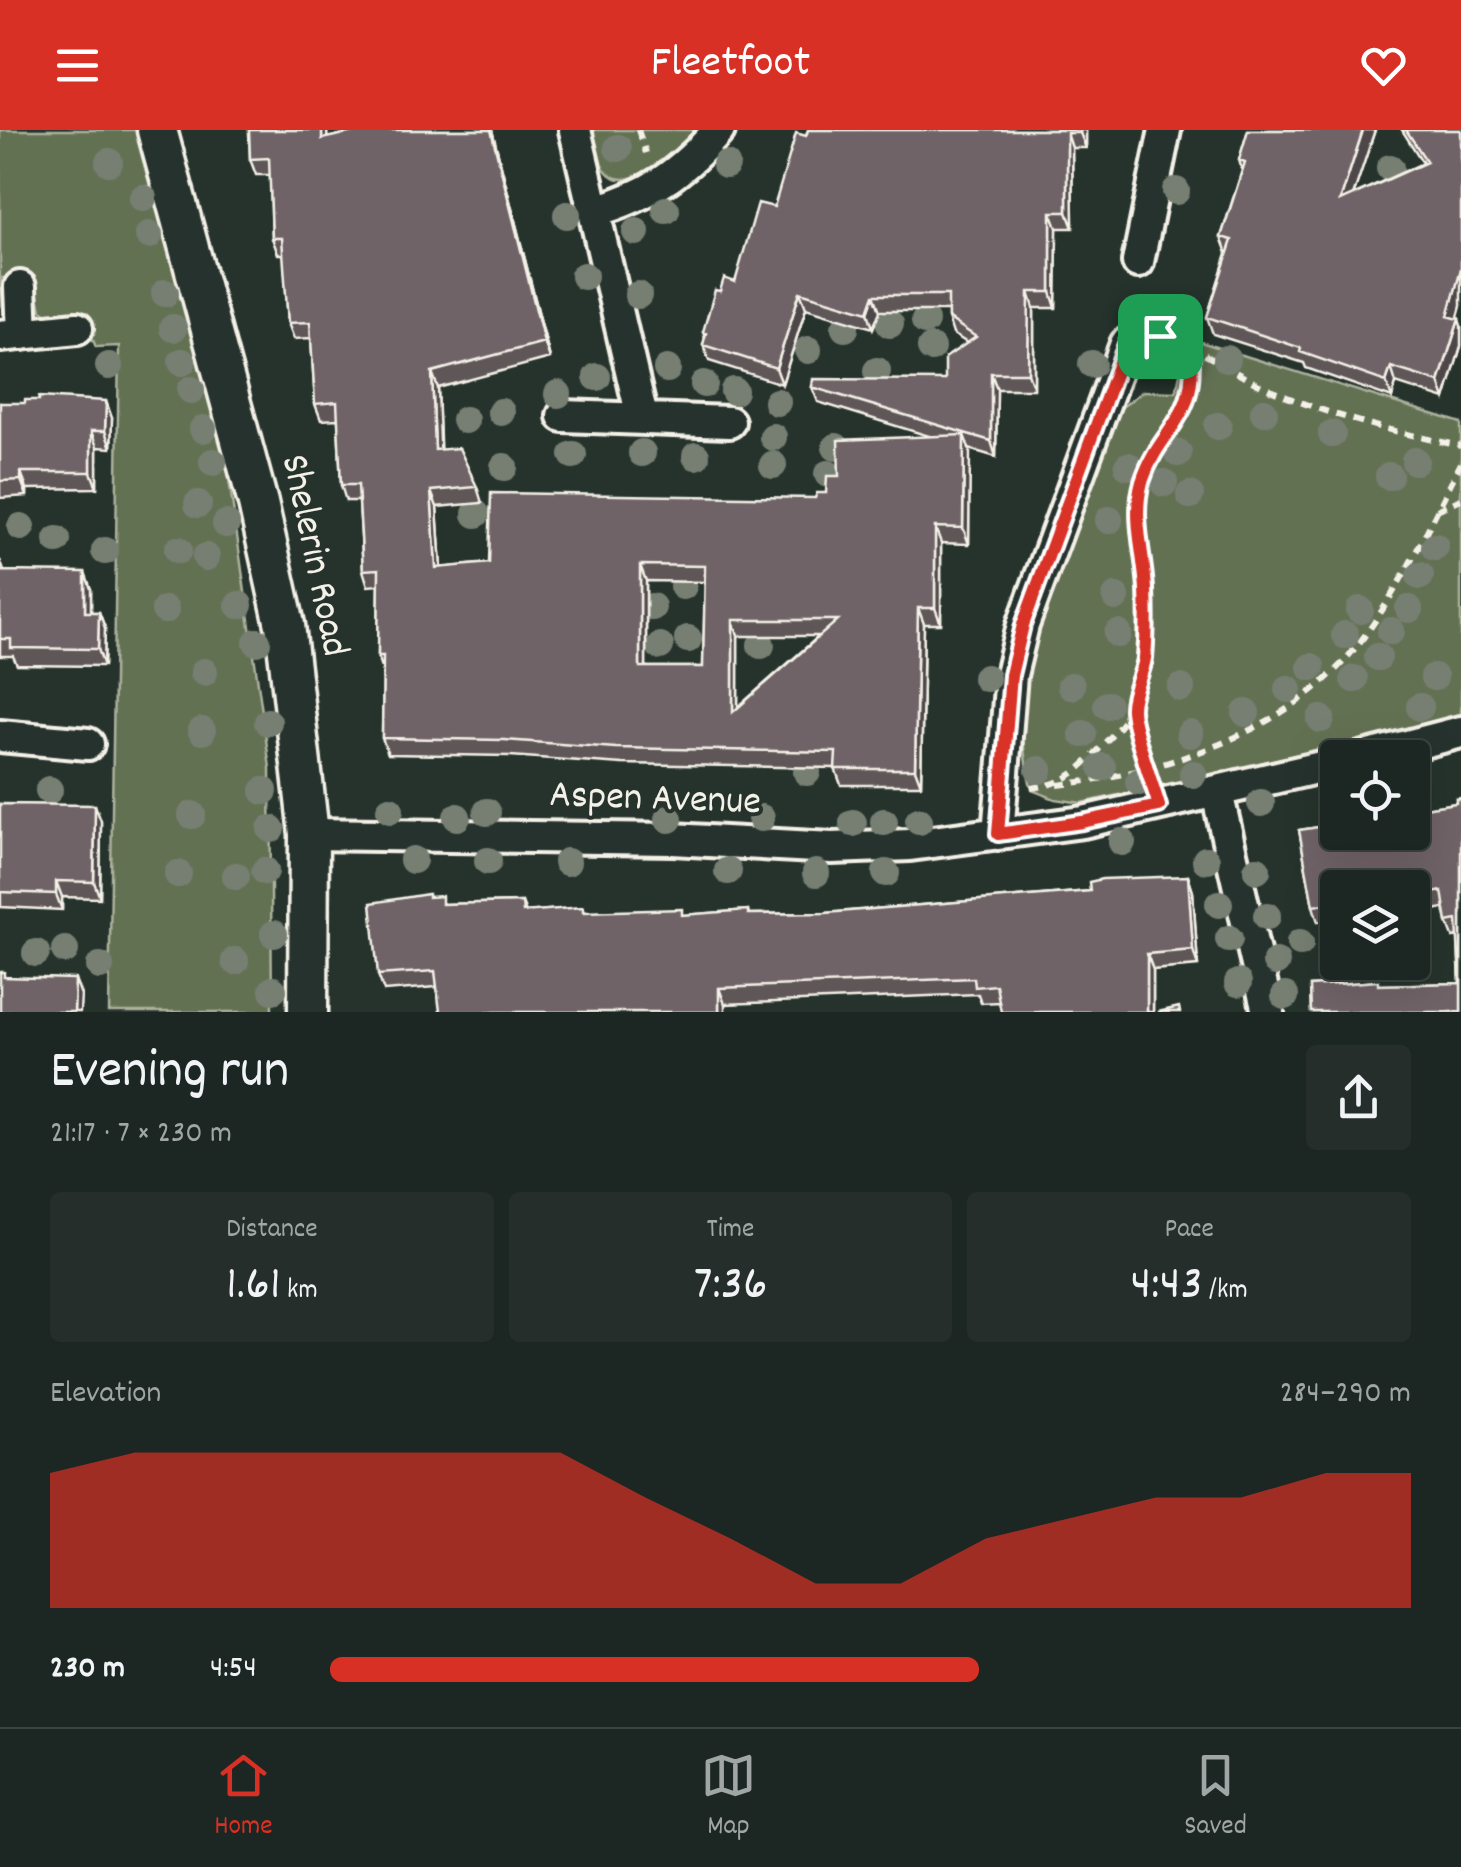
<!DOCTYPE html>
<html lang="en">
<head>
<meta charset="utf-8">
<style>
  :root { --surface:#1c2622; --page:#252e2a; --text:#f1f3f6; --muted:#a0a5a5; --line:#3a4340; --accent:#d93025 }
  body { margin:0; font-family:Dekko,sans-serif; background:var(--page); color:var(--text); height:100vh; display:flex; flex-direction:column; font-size:38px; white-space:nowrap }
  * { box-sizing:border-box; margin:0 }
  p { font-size:32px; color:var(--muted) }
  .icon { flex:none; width:55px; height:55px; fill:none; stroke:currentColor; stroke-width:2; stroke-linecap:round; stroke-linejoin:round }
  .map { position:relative; height:882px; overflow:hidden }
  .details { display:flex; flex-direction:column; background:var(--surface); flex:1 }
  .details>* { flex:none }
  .controls { position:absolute; left:1320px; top:610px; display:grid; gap:20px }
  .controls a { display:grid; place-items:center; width:110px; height:110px; border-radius:10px; background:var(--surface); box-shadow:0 10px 40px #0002,0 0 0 2px var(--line); font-size:50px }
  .pin { position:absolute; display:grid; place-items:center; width:85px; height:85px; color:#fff; margin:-42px; border-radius:20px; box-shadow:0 5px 15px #0006 }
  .round { display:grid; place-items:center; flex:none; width:105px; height:105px; border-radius:10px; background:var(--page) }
  .summary { display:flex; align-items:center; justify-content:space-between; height:170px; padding:0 50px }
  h1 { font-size:55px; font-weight:600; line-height:75px }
  .metrics { display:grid; grid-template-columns:repeat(3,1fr); gap:15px; height:170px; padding:10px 50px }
  .metrics div { display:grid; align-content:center; border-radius:10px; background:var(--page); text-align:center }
  .metrics b { font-size:50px; font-weight:600 }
  .metrics small { font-size:28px; font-weight:400 }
  .metrics p { font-size:28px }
  .chart { height:280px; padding:20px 50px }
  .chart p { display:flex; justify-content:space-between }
  .chart svg { width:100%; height:180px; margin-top:10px; fill:var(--accent); opacity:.7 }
  ul { padding:0 50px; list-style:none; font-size:32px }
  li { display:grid; grid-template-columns:160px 120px 1fr; align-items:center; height:75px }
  li i { height:25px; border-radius:12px; background:var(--accent) }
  header { display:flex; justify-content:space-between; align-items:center; height:130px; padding:0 50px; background:var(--accent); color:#fff; font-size:45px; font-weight:600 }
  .tab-bar { display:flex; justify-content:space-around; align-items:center; height:140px; border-top:2px solid var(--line); background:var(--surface); font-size:28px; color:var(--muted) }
  .tab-bar a { display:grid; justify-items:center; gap:5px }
  .tab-bar .active { color:var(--accent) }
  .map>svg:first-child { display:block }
  .green { fill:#647152; stroke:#acb19d; stroke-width:2.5 }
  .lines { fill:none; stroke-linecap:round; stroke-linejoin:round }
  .minor-casing { stroke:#f4f1e8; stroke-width:38 }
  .tertiary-casing { stroke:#f4f1e8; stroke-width:45 }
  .path { stroke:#f4f1e8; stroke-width:6; stroke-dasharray:10 8; stroke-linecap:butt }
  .minor { stroke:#26332d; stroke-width:30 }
  .tertiary { stroke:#26332d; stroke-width:38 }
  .tree { fill:#777f73 }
  .wall { fill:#5f5659; stroke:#f4f1e8; stroke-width:2.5; fill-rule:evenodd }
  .shaded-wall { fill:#4e4649; stroke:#f4f1e8; stroke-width:2.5 }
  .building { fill:#6f6468; stroke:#f4f1e8; stroke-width:2.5; fill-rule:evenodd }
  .route-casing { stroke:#fff; stroke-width:20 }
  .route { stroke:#d93025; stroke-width:12 }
  .labels { text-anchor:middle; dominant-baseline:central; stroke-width:8; stroke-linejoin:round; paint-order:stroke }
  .street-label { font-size:40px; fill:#f4f1e8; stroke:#26332d }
</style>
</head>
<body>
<header><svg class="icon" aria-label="menu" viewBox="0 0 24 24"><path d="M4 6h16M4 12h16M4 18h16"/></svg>Fleetfoot<svg class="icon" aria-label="heart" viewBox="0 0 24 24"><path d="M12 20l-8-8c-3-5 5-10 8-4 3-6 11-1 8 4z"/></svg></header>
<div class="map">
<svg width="1461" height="882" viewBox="0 0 1461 882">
  <rect width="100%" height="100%" fill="#26332d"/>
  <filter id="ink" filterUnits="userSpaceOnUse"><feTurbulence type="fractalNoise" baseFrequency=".01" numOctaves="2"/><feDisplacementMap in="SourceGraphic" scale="20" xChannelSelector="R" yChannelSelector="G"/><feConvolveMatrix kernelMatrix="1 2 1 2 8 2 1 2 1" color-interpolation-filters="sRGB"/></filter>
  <g filter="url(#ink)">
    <path class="green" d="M0,0h137l89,328 44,310 2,244h-163l10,-666 -23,1 -13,-30 -27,2 -15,-9 -7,-32h-33l-1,29z
      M590,0h106c-16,17 -64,64 -87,44 -12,-11 -15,-29 -19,-44z
      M1149,196l312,97v295l-379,85 -27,-4 -23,-9c-28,-96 15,-187 48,-275 13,-36 23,-75 42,-108l21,-16 33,1 6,-28 -35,-15 -2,-10z"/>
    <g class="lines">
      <g class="minor-casing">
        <path id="minor" d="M575,0l67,287
          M595,81c55,-16 86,-38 124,-81
          M1138,132l27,-132
          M20,157l2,47
          M0,206l77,-8
          M563,286l166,6
          M0,606l88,8
          M1361,628l100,-26
          M1217,663l51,219
          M309,704l364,5 159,9 78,-3 173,-23 255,-59
          M998,704l13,-159 12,-50 103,-281"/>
      </g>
      <g class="tertiary-casing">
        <path id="tertiary" d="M157,0l101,373 27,122 24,209 -1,178"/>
      </g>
      <path class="path" d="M638,0l8,23
        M1155,204c37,8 75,38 111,54 62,28 129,44 195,58
        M1437,380l24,-11
        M1132,578l17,63
        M1058,655c107,-13 234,-53 302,-143 41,-54 70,-118 101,-179
        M1031,658c34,-4 47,-16 70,-41 10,-11 21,-22 29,-36 23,-40 19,-99 13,-144 -3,-25 -8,-51 -3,-76 13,-60 59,-65 51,-141"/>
      <use href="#minor" class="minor"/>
      <use href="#tertiary" class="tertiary"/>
    </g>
    <g class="tree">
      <circle cx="618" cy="18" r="14"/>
      <circle cx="109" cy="32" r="14"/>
      <circle cx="726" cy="35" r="14"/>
      <circle cx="1390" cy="38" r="14"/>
      <circle cx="1176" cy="61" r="14"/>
      <circle cx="143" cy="68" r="14"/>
      <circle cx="666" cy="80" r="14"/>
      <circle cx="567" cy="85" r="14"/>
      <circle cx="636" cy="102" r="14"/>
      <circle cx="149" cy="105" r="14"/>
      <circle cx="584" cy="146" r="14"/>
      <circle cx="165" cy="163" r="14"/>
      <circle cx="638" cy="165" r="14"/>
      <circle cx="925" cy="191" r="14"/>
      <circle cx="890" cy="194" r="14"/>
      <circle cx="173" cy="198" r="14"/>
      <circle cx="845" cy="198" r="14"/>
      <circle cx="1176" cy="207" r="14"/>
      <circle cx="931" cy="218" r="14"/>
      <circle cx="808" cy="220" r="14"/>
      <circle cx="1227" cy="229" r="14"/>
      <circle cx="182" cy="232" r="14"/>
      <circle cx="1092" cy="234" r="14"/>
      <circle cx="109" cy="236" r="14"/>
      <circle cx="667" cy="239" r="14"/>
      <circle cx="877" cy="241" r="14"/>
      <circle cx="597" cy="247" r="14"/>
      <circle cx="704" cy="254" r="14"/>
      <circle cx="191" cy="260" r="14"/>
      <circle cx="734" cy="261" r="14"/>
      <circle cx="558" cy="264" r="14"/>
      <circle cx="777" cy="272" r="14"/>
      <circle cx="501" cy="282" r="14"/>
      <circle cx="1264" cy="282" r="14"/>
      <circle cx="465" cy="290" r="14"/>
      <circle cx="1218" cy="296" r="14"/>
      <circle cx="203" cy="299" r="14"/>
      <circle cx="1332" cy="304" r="14"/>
      <circle cx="773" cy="307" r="14"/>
      <circle cx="836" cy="317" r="14"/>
      <circle cx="642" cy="323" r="14"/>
      <circle cx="1178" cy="323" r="14"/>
      <circle cx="573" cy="325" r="14"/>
      <circle cx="696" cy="326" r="14"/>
      <circle cx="1415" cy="331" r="14"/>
      <circle cx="213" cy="332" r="14"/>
      <circle cx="773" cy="335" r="14"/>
      <circle cx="1128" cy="336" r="14"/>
      <circle cx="504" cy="337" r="14"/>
      <circle cx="828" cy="344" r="14"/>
      <circle cx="1389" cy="346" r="14"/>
      <circle cx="1164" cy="353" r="14"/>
      <circle cx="1190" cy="365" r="14"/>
      <circle cx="198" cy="374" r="14"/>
      <circle cx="476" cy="384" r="14"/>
      <circle cx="1109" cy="390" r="14"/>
      <circle cx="226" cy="394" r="14"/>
      <circle cx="21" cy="397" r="14"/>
      <circle cx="57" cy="410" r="14"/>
      <circle cx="1435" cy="417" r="14"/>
      <circle cx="178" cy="420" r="14"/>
      <circle cx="105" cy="421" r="14"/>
      <circle cx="206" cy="427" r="14"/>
      <circle cx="1420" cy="446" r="14"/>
      <circle cx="683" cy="456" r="14"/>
      <circle cx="1116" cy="467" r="14"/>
      <circle cx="239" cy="475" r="14"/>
      <circle cx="652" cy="477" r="14"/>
      <circle cx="1409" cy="479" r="14"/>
      <circle cx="165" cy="480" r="14"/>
      <circle cx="1360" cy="480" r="14"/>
      <circle cx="1391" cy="501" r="14"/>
      <circle cx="1118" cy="504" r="14"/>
      <circle cx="1345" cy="505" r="14"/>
      <circle cx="688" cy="509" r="14"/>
      <circle cx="257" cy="512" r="14"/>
      <circle cx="761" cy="515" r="14"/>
      <circle cx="660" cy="516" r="14"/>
      <circle cx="1378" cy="527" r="14"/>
      <circle cx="1311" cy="537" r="14"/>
      <circle cx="204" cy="542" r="14"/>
      <circle cx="1434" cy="547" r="14"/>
      <circle cx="986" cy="548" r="14"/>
      <circle cx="1354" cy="549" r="14"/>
      <circle cx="1071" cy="556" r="14"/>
      <circle cx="1181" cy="558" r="14"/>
      <circle cx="1288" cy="559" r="14"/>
      <circle cx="1107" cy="575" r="14"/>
      <circle cx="1420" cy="577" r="14"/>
      <circle cx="1246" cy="583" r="14"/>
      <circle cx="1321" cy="589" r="14"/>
      <circle cx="268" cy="592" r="14"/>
      <circle cx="202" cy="601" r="14"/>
      <circle cx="1083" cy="604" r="14"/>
      <circle cx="1190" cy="604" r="14"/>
      <circle cx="1102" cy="637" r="14"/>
      <circle cx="1039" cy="640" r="14"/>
      <circle cx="807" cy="642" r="14"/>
      <circle cx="1193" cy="644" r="14"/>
      <circle cx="1139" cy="652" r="14"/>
      <circle cx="49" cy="660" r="14"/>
      <circle cx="264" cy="661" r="14"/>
      <circle cx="1261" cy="673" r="14"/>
      <circle cx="390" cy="680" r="14"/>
      <circle cx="487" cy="682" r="14"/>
      <circle cx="192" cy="685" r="14"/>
      <circle cx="457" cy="687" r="14"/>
      <circle cx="761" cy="688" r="14"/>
      <circle cx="669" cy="689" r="14"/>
      <circle cx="919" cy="691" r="14"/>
      <circle cx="884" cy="692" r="14"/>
      <circle cx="853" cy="693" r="14"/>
      <circle cx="271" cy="699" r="14"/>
      <circle cx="1122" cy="712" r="14"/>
      <circle cx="413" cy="730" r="14"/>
      <circle cx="1206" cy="730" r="14"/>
      <circle cx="488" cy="731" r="14"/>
      <circle cx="567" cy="732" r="14"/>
      <circle cx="1257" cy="740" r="14"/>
      <circle cx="265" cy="741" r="14"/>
      <circle cx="728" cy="741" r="14"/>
      <circle cx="816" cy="743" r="14"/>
      <circle cx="886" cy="743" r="14"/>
      <circle cx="178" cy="744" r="14"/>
      <circle cx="236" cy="746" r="14"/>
      <circle cx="1219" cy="774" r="14"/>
      <circle cx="1267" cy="786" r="14"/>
      <circle cx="274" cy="804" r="14"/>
      <circle cx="1229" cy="809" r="14"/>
      <circle cx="1300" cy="813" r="14"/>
      <circle cx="65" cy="820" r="14"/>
      <circle cx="36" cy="823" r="14"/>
      <circle cx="235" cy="831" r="14"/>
      <circle cx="1276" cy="832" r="14"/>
      <circle cx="100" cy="836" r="14"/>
      <circle cx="1238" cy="853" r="14"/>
      <circle cx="273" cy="860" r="14"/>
      <circle cx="1285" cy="866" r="14"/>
    </g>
    <path class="wall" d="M249,0h78v8l35,-8h130l58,228 -112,30 2,61 37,38 5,16 -45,4 4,61 48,-5 326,-65 11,-5 13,-17 90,-40 -111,-34 -6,-15 133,-7 22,-37 -14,-9 -5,-16v-7h-68l-7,17 -67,-20 -24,76 -73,-23 -6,-16 2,-7 -2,-6 17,-41 15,-9 39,-75 34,-77h278v18h-14l1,80h-16l-1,80h-22v81h-37l-1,68 -27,-8v95l-28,-1v81h-17l-3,161h-80l-6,-17 -213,-4 -112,-8 -122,-2 -6,-16 1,-68 -5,-14 1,-71 -11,1 -5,-16 -4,-69h-13l-5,-16 -3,-66 -17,1 -6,-16 -4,-66 -17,1 -6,-16 -4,-69h-6l-6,-16 -2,-63h-14l-6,-16zM646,451l59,1 -2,85h-57zM738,506h81l-81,71z
      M1248,0h127l-22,65 70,-32 -21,-33h59l-4,189 4,7v20l-16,53 -49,-16 -4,15 -86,-30 -2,-5 -91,-29 -6,-17 20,-64 -6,-16 21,-67 -3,-10z
      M0,273l112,15 -1,30 -14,-1v41l-70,1v7l-27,2z
      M0,430l4,11 87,18v23h8l6,16 -1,38 -87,-1 -4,-9h-13z
      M1461,668v214h-150l-1,-26 68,-5 2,4 80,-2 -2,-47 -5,1 -6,-15 -3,-14 -32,6v-26h-74v30l-20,4 -5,-16 -14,-76 39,-6v8h74v-22l44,-7v-4z
      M0,674l101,17 -1,77 -38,-1v13l-61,-3z
      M1188,746l5,16 5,74 -45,4v42l-154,-10 -18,1 -3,-9 -253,10 -288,-17 -53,4 -6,-16 51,-78 15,7 78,-2 4,10 57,-5 2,5 99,3 64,-5 1,4 76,-1 265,-22z"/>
    <path class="shaded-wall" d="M322,0h5l1,25 -6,-16z
      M491,0h1l58,228 -6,-16z
      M1080,0h6v18l-6,-15z
      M1363,0h12l-29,87 -6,-16z
      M1067,3l5,15 1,80 -6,-16z
      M1051,82l6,16 -1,80 -5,-16z
      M1461,139v37l-7,26 -6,-16z
      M800,162l6,16 -24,76 -6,-16z
      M1029,162l5,16v81l-6,-16z
      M874,165l6,16 -7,17 -5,-16z
      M1459,189l2,7v20l-16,53 -6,-17z
      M1391,237l5,16 -4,15 -6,-16z
      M432,242l6,16 3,78 -6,-16z
      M991,243l6,16 -1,68 -5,-16z
      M106,271l6,17 -1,30 -6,-17z
      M91,301l6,16v41l-6,-16z
      M964,305l6,16 -1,93 -6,-16z
      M21,342l6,17v7l-6,-16z
      M431,361l6,16 5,77 -6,-16z
      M935,397l6,16v81l-6,-16z
      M640,435l6,16v102l-6,-16z
      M85,442l6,17v39l-6,-16z
      M918,478l6,16 -3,161 -6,-16z
      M99,482l6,16 -1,38 -6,-17z
      M733,490l5,16v92l-5,-16z
      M95,675l6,16 -1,77 -6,-16z
      M1188,746l5,16 5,74 -5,-16z
      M56,751l6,16v13l-6,-16z
      M1147,824l6,16v42h-6z
      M75,849l6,16 -1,17h-6z
      M719,858l6,16v8h-6z"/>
    <path class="building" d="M249,0h73v9l40,-9h129l53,212 -112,30 3,78 24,-2 18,39 -46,4 5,77 53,-5 2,-70 324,5 2,-5h9l1,-17h12l-1,-36 126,-5 -1,93 -28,-1v81h-17l-3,161h-80l1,-17 -220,-4 -112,-8 -122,-2 1,-82h-5l1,-87 -16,1 -5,-85h-17l-4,-83 -22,2 -5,-82 -22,1 -6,-85h-10l-3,-80 -19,1zM640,435l65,1 -2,101h-63zM733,490h105l-105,92z
      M808,0h272v3h-13v79h-16v80h-22l-1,81h-37v68l-179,-54 1,-8 132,1v-22l31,-21 -28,-19v-23h-74l-6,17 -68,-20 -24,76 -73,-23 3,-12 -3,-1 12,-42 5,1 4,-13 11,4 23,-79 16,4 22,-74 10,3z
      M1248,0h115l-23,71 87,-39 -21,-32h55v139l-13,47 11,3 -20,63 -48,-15 -5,15 -86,-30 1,-4 -94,-31 25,-77 -11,-3 24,-75 -6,-2z
      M39,267l67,4 -1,30h-14v41h-70v8l-21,1v-78h25v-3h14z
      M0,430v11l85,1v40h14l-1,37 -87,-1v-9h-11z
      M1461,668v214h-150l-1,-26 68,-5v4l82,-2 -3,-63 -10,2 -5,-31 -30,6v-9h-74v14l-25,4 -14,-76 39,-6v8h74v-22l44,-7v-4z
      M0,674l95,1 -1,77 -38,-1v13l-56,-2z
      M1188,746l5,74 -46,4v58h-146l-5,-27 -21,2 -1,-9 -255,10v24h-279l-5,-41 -57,4 -7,-72 57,-9v3l14,-1v8l80,-2 1,10 60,-5v5l99,-3v6l66,-5v4l77,-1 265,-22 -1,-9 13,-3z
      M0,842h4v5l71,2 -1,33h-74z
      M1179,877l1,5h-22z"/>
  </g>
  <g class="lines" filter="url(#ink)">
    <g class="route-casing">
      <path id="route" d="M1144,202l38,10 9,8c7,73 -31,75 -49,132 -10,35 2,72 4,107 1,23 1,46 -1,69 -2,16 -14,36 -13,52 1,21 20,72 27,96l-77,16 -84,12 13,-159 12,-50 103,-281z"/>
    </g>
    <use href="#route" class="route"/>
  </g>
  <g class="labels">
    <g class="street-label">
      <text transform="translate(312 426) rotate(78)">Shelerin Road</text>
      <text transform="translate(655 671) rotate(2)">Aspen Avenue</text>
    </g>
  </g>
</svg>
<div class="controls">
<a><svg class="icon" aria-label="locate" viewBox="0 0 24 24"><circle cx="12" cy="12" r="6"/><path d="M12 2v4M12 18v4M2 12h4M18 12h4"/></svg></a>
<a><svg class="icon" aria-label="layers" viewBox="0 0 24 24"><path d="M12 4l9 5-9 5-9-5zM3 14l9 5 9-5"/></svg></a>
</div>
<div class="pin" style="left:1160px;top:206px;background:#1e9e55"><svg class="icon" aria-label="arrive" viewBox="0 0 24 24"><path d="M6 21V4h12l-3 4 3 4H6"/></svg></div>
</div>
<section class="details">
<div class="summary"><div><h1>Evening run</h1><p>21:17 · 7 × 230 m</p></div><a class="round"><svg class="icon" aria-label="share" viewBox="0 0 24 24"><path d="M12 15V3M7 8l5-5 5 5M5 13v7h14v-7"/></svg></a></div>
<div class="metrics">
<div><p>Distance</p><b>1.61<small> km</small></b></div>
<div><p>Time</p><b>7:36</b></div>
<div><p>Pace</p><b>4:43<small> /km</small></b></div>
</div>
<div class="chart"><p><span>Elevation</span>284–290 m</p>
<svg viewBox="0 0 160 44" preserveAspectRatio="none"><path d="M0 44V11L10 6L20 6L30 6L40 6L50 6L60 6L70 17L80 27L90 38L100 38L110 27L120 22L130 17L140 17L150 11L160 11V44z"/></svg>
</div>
<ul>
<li><b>230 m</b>4:54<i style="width:60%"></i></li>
</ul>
</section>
<nav class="tab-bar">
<a class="active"><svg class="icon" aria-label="home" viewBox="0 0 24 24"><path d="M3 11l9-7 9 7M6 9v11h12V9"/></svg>Home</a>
<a><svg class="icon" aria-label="map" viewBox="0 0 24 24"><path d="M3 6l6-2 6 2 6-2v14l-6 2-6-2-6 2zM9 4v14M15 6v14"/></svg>Map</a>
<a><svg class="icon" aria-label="saved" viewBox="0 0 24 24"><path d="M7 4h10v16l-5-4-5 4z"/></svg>Saved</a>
</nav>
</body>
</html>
